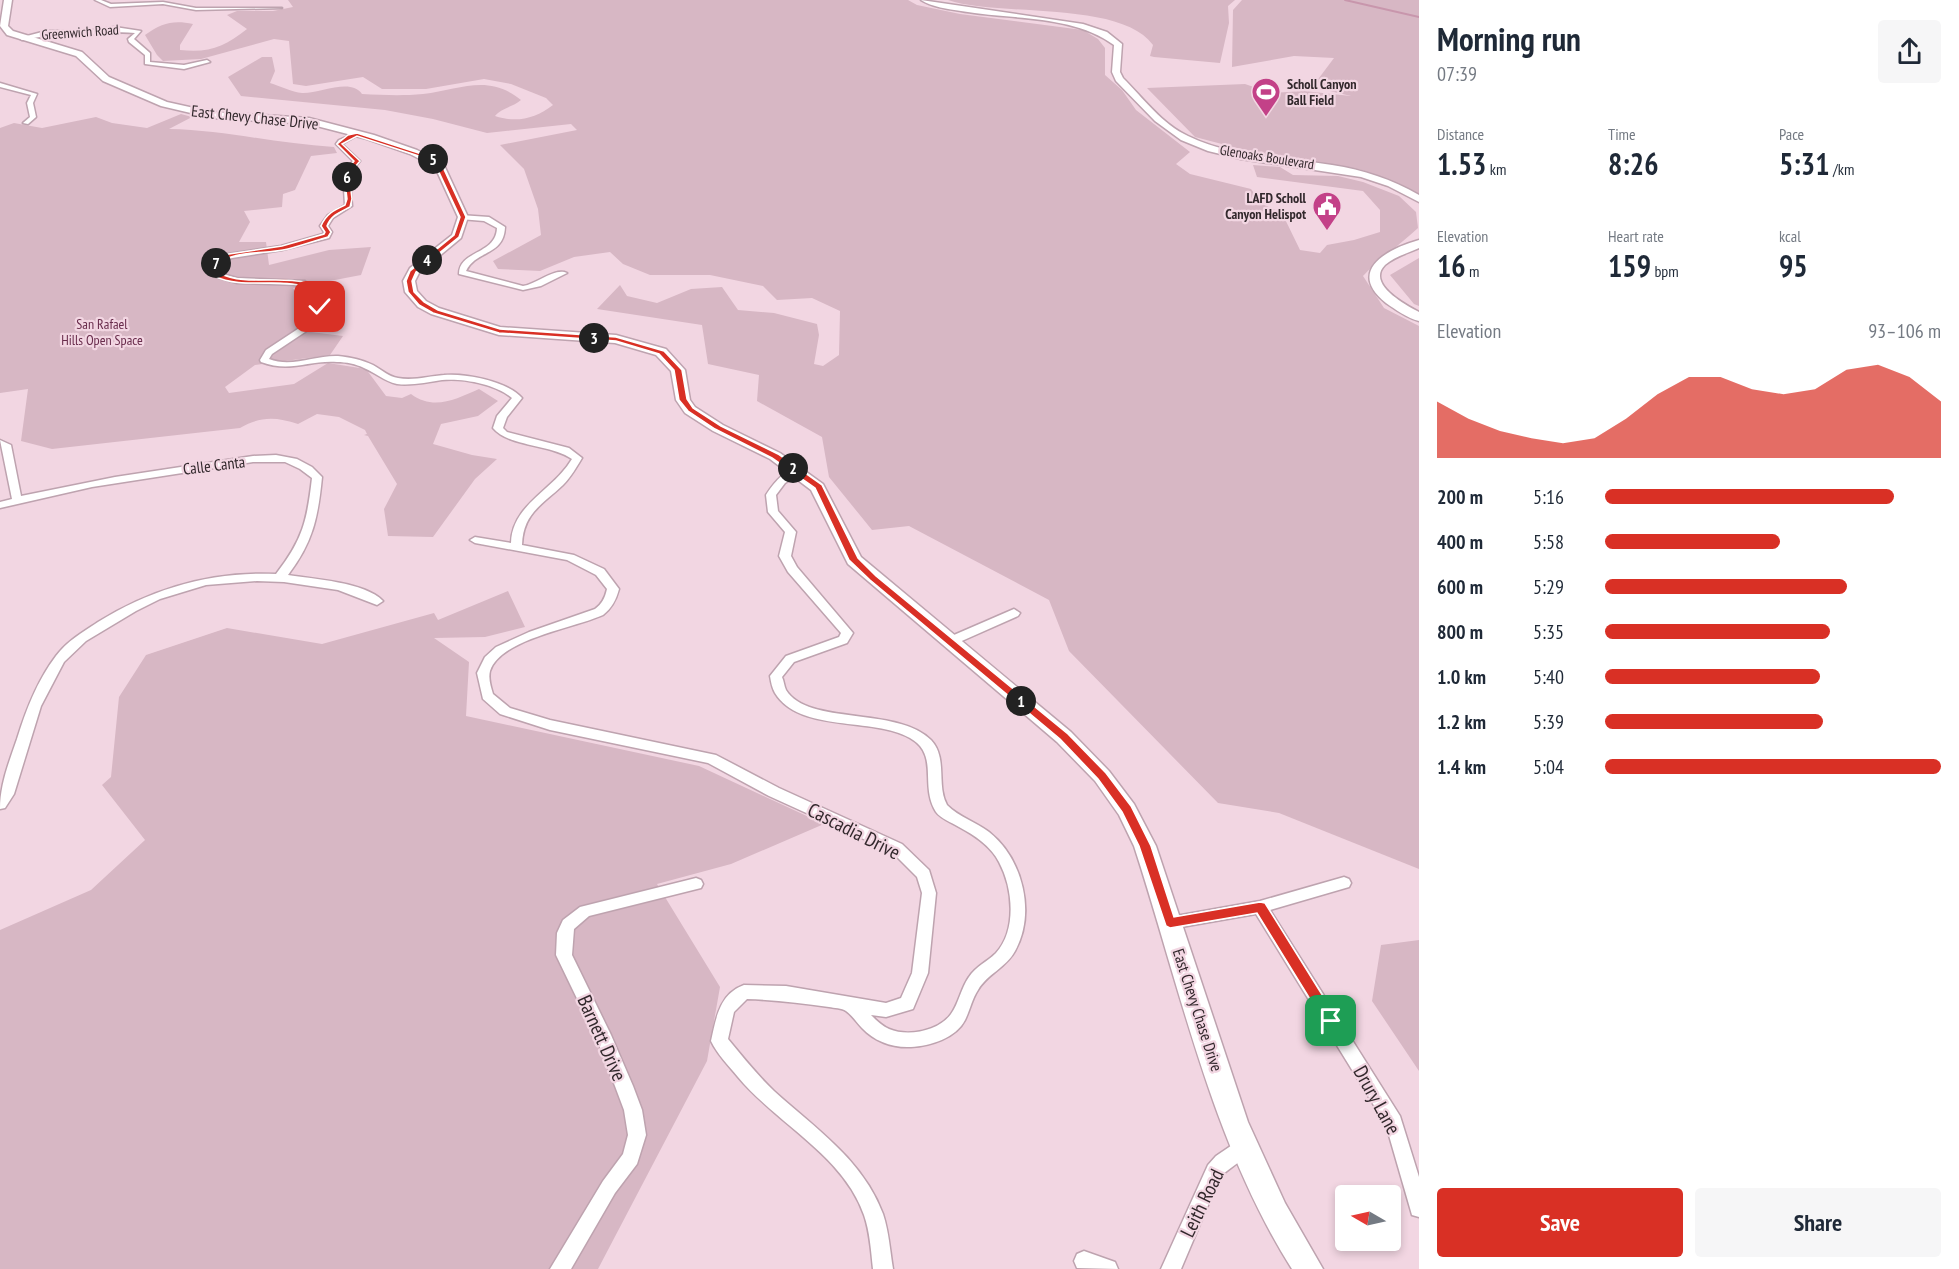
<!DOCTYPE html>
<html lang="en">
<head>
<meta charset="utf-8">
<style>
  :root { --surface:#fff; --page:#f6f6f7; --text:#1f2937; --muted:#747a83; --accent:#d93025 }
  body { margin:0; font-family:"PT Sans Narrow",sans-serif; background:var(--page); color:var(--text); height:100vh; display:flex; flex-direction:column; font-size:22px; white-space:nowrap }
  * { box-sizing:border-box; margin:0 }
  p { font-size:20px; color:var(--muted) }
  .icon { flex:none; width:33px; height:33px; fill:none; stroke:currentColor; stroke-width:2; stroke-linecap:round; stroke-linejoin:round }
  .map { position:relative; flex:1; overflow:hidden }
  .details { display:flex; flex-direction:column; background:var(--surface); width:540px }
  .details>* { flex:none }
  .needle { width:39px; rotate:279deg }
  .controls { position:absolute; left:1335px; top:1185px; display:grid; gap:12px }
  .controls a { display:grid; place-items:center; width:66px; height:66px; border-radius:6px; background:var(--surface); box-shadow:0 3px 9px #0003; font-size:30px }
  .pin { position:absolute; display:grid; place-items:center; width:51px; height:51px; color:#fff; margin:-26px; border-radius:12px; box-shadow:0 3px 9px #0006 }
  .km { position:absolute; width:30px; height:30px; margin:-15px; border-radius:50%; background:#222; color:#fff; font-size:16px; line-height:30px; text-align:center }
  .round { display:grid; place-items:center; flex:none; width:63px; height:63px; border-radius:6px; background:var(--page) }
  .head { display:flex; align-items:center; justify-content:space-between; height:102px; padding:0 18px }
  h1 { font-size:33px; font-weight:700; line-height:45px }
  .metrics { display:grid; grid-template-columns:repeat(3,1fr); gap:9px; height:102px; padding:6px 18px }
  .metrics div { display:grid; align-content:center }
  .metrics b { font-size:30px; font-weight:700 }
  .metrics small { font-size:16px; font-weight:400 }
  .metrics p { font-size:16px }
  .chart { height:168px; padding:12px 18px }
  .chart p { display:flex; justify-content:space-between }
  .chart svg { width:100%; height:108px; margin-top:6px; fill:var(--accent); opacity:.7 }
  .button { display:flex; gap:12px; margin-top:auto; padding:12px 18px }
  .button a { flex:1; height:69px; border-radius:6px; background:var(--accent); color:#fff; font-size:24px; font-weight:700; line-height:69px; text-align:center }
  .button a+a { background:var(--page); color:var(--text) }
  ul { padding:0 18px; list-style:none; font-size:20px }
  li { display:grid; grid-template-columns:96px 72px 1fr; align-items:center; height:45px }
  li i { height:15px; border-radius:8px; background:var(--accent) }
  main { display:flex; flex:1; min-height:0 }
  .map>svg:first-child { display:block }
  .green { fill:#d7b7c4 }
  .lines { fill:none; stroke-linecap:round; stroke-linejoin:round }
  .stream { stroke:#c896ac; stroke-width:2 }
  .street-casing { stroke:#bea3af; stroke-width:3 }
  .secondary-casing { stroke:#bea3af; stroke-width:3 }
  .street { fill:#fff; fill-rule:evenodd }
  .secondary { fill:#fff; fill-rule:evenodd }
  .route { fill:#d93025; stroke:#fff; stroke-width:1.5 }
  .labels { text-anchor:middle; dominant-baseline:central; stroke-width:4.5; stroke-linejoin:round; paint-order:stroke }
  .far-street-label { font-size:14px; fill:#32282c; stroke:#f2d6e2 }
  .far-poi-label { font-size:14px; font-weight:bold; fill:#32282c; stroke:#f2d6e2; text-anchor:start }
  .far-park-label { font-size:14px; fill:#692c4c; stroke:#f2d6e2 }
  .street-label { font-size:16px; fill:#32282c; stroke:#f2d6e2 }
  .near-street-label { font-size:20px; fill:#32282c; stroke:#f2d6e2 }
</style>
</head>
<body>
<main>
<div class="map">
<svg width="1419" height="1269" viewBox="0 0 1419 1269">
  <rect width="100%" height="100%" fill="#f2d6e2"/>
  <path class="green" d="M288,0h620l9,5 43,9 123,16 15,9 7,9v27l17,15 14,20 54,42 -14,12 14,10 61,15 11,15 20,9 18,37 20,3 7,-8 27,-5 26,-8v-22l-17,-19 -106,-14 -4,-12 27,2 13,8 45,1 25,6 36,14 17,16 2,16c-18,17 -38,30 -55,48l21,32 35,18v543l-140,-56 -61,-10 -149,-152 -20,-51 -140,-74 -37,4 -43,-53 -7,-40 -65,-36 2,-26 -51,-11 -6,-39 -105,-16 23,-24 7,11 30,7 34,-14 31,-2 16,23 36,3 43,11 2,11 -5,29 9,2 16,-11 1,-44 -28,-13 -35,2 -14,-14 -53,-11h-60l-27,-11 -13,-12 -36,5 -34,14 -42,-2 -5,-8 48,-26 -3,-26 -14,-40 -24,-24 77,-15 -6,-6 -84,9 -54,-14 -48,-9 -144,-14 -13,-19 34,-20h10l3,14 -5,12c10,3 22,9 32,10 17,1 49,-16 60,1 21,1 40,2 61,0 37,-4 65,-21 98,6 -8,7 -20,8 -26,16 21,7 40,3 58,-11l-7,-7 -35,-14 -27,-5 -58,10h-44l-19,-12 -57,9 -13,-2 -4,-43 -15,-2 -73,20 -38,2 -6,-6 -12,-20c17,-12 28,-15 48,-11l-13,21v5c30,3 44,-3 67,-21l-20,-14 10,-4h36l20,-4z
    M948,0h287l-7,6 1,17 -9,40 -66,-6 -4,-1 3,-11c-32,-45 -157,-28 -205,-45z
    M1242,0h177v196l-57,-26 -98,-15 -69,-18 -48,-49 98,-4 26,9 33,-2 47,5 -34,-8 -1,-6 18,-24 -40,-2 -62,11 1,-57z
    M181,114l11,3 -23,12c56,1 109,15 165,18l3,6 -26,3 -16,34 -12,4 -1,13 -38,4 6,11 -11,20h27l3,23 60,-15 42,-3 -10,28 -68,13 17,27 -15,15 48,6 -13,19 -75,10 -30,22 4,6 65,-9 34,-21 38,6 20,27 16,2 9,-4c23,17 45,5 68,-5l19,12 -20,15 -37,8 -8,20 39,11 25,4 -22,20 -42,58 -45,-1 -4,-27 13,-25 -29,-48 -4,-1 3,-1 -2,-4 -26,-13 -22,-3 -19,10c-22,-7 -37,-8 -58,4l-188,21 -31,-8 7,-52 -28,4v-265l14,-5 28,5 54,-11 16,6 35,5z
    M1419,258v48l-5,-2 -24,-29z
    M508,591l17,36 -40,10 -51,1 35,24 -3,54 233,50 125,58 -93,40 -74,20 63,103 -13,74 -109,208h-598v-339l91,-40 54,-50 -43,-55 9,-8 8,-80 27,-42 81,-27 95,16 112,-31 4,7z
    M1419,940v131l-47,-70 9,-56z"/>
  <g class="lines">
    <path class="stream" d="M1345,0l74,17"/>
    <g class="street-casing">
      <path id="street" d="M95,0h6l10,4 52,-2 33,6h86l-86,2 -33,-6 -53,3z
        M115,27l26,4 -7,8 16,14v9l34,3 23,-5 3,2 -26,7 -39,-5v-9l-16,-13 -1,-3 7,-6c-20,-2 -33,1 -52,2 -23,1 -38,0 -61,5l-3,-2 27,-7h38z
        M0,83l37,11 -4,9 3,14 -8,7 -5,-1 7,-6 -3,-14 4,-8 -31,-8z
        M355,133l5,1 -18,10 18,17 -11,13 3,32 -19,12 -5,8 4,6 -3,6 -47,12 -50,8 -11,4 -4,5 2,6 18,5 68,3 18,26 -3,15 -48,32 -3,5c23,9 46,-4 69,-3 11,1 25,4 35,9 9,5 16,12 25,13 15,3 31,-2 46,-3 21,-2 63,6 78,23l-15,19 -4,11 4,4 62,16 13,10c-6,10 -11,19 -19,27 -21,20 -40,28 -41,60l52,10 30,14 15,20c-3,11 -7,19 -16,26 -28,13 -103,24 -113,56 -2,8 1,16 3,23l17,14 40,12 166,35 63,33 123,56 27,26 7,23 -8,80 -15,36 -27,8 -15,-2c5,5 11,11 18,14 19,8 50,2 62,-15 8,-11 10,-26 18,-37 7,-11 18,-15 27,-24 21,-23 17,-65 3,-91 -8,-16 -25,-27 -40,-35 -8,-5 -18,-8 -23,-15 -17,-27 4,-57 -26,-74 -36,-21 -111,-5 -135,-45 -3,-5 -4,-11 -5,-17l16,-20 53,-19 2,-4 -53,-61 -9,-16 6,-24 -17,-20 -2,-17c8,-12 20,-28 36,-26v4l-17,10 -9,12 2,16 18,21 -5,24 6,11 56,66 -6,10 -53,19 -12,15c2,4 2,9 4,13 22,36 111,16 145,50 17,18 5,45 16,65 12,12 29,17 42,27 34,27 47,81 26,119 -9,17 -28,23 -37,39 -6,9 -8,20 -13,30 -9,18 -35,26 -54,27 -19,1 -37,-6 -49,-19 -5,-5 -10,-13 -16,-17 -4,-3 -12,-3 -17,-4 -28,-4 -54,-7 -82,-8l-13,13 -6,27c15,18 29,36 46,52 41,37 89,69 109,123 6,18 7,37 10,55h-20c-2,-18 -3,-37 -9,-54 -21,-60 -87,-91 -126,-138 -9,-11 -21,-23 -27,-36 5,-22 8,-47 33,-56l42,1 100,17 15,-5 11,-25 10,-80 -5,-16 -25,-25 -123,-56 -61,-33 -158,-33 -50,-16 -17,-15 -6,-26 8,-16 11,-10 33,-15 66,-23c7,-5 10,-11 12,-20l-11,-14 -29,-15 -92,-17 -5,-3 5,-3 36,6c1,-39 43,-53 61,-84 -22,-15 -63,-12 -79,-31l4,-12 15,-18c-16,-14 -49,-20 -70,-18 -15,2 -30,6 -45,4 -13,-3 -21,-11 -33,-16 -8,-4 -18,-6 -27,-6 -28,-2 -47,11 -76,0l-1,-2 6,-10 47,-31 2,-12 -16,-22 -62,-2 -24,-7 -4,-9 6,-9 13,-4 53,-8 42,-12 1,-2 -4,-6 8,-11 17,-10 -2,-31 10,-13 -17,-17 3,-4z
        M460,215l29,2 16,10c-1,29 -29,23 -39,44l57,15c14,-2 32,-19 44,-13l-26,13 -18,4 -64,-16c0,-24 37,-19 38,-46l-13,-7 -24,-2z
        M0,440l11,5 10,51 94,-19 138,-21 23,-1 21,4 15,8 10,10c-4,41 -9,65 -34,98 25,4 77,7 95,26l-6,4 -39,-15 -54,-8 -27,-1 -51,4 -46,14 -24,12 -50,30 -22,21 -23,44 -27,88 -9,14 -5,1c0,-24 9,-47 17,-70 9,-29 20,-58 39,-83 11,-15 27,-24 42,-34 55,-34 114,-51 178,-48 27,-35 31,-53 36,-96l-12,-9 -15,-7h-32l-161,25 -92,21v-6l12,-3z
        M1014,609l6,4 -2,3 -63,28h-8l-2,-3 2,-3z
        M1344,877l5,2 2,4 -2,4 -79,23 130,206 19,61v40l-7,-2 -2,-7 -24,-83 -130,-211 -86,15 -5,-1 -3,-5 3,-5 5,-1 90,-16z
        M696,878l5,2 2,4 -2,4 -112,28 -15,13 -2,26 39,80 22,51 9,24 4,25 -9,29 -22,29 -44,76h-21l53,-88 20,-27 5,-19 -4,-25 -9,-24 -17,-44 -42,-87 1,-22 6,-13 17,-13z
        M1244,1137l6,3 3,6c-6,13 -23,21 -33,31l-39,92h-20l47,-104 8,-9z
        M1084,1251l31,11 3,7 -41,-1 -3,-7 3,-7z"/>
    </g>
    <g class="secondary-casing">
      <path id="secondary" d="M4,0h8l-4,26 5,5 69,21 27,25 58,25 45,10 97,6 65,17 43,15 26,13 25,54 -7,21 -42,35 -4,8 2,10 9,10 13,7 61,19 116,8 50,14 19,21 5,30 5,7 28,18 57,28 43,31 38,73 210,175 38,39 25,33 22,42 92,276 37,81 38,66h-31c-80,-126 -112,-282 -158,-423l-15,-31 -24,-34 -38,-39 -209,-178 -37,-74 -41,-31 -57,-28 -28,-18 -9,-13 -5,-29 -15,-16 -41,-12 -116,-8 -68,-21 -13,-7 -13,-15 -2,-11 7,-13 42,-33 6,-18 -23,-50 -25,-13 -43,-15 -58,-15 -97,-6 -51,-12 -58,-25 -27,-25 -69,-21 -7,-9z
        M921,0l162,24 24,8 15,12 -2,28 3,6c20,20 39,46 65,58 45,22 96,21 144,29 32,5 59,14 87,30v7l-31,-16 -27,-9 -120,-18 -33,-8 -27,-11 -26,-19 -39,-40 -4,-9 2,-27c-42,-31 -104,-25 -153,-34 -13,-2 -29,-4 -40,-11z
        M1419,240v8c-11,5 -25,9 -34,17 -19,19 21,40 34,47v9c-12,-3 -23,-11 -33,-18 -40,-32 1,-54 33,-63z"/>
    </g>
    <use href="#street" class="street"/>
    <use href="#secondary" class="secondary"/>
  </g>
  <path class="route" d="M357,133l77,25 8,7 24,52 -7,20 -43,35 -4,9 2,11 10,10 14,8 62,19 116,8 48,14 18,19 5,29 6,9 28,18 57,28 44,31 36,73 18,18 192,158 38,39 25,33 20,40 23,71 86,-15 5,1 71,114 2,4 -2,4h-10l-69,-112 -87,15 -4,-2 -27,-80 -17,-34 -24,-33 -38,-40 -190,-159 -21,-20 -34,-72 -43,-30 -57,-29 -27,-18 -9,-11 -5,-30 -15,-16 -43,-13 -117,-8 -66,-20 -14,-8 -11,-13 -2,-11 4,-10 44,-36 6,-18 -24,-51 -5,-6 -74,-24 -15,8 18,17 -11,13 3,25 -2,8c-10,5 -19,8 -23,19l4,6 -3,5c-15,4 -30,10 -45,13 -19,4 -55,0 -67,17l3,6c26,13 57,3 85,9l18,27h-5l-18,-24c-28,-6 -58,4 -85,-9l-4,-9 6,-8 13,-5 53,-8 42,-12 1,-2 -4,-6c5,-12 13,-16 24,-21l2,-6 -3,-25 10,-13 -17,-17 11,-9z"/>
  <defs>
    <g id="stadium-pin" transform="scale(1.5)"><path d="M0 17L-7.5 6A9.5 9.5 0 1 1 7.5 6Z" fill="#c34188" stroke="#f2d6e2"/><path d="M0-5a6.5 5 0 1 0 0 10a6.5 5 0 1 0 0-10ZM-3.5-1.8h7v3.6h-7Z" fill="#fff"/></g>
    <g id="civic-pin" transform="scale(1.5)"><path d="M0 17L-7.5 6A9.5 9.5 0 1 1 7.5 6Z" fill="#c34188" stroke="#f2d6e2"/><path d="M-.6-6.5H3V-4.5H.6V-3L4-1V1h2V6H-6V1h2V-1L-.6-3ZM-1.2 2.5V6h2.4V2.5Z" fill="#fff"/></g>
  </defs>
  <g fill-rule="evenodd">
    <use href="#stadium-pin" x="1266" y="92"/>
    <use href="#civic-pin" x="1327" y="206"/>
  </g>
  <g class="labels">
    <g class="far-street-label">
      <text transform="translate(80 32) rotate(-4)">Greenwich Road</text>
      <text transform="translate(1267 157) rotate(9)">Glenoaks Boulevard</text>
    </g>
    <g class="far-poi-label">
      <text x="1287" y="84">Scholl Canyon<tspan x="1287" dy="16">Ball Field</tspan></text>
      <text x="1306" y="198" text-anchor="end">LAFD Scholl<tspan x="1306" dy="16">Canyon Helispot</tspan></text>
    </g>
    <g class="far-park-label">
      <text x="102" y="324">San Rafael<tspan x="102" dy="16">Hills Open Space</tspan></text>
    </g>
    <g class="street-label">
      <text transform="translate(255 117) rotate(6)">East Chevy Chase Drive</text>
      <text transform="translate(214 465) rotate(-7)">Calle Canta</text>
      <text transform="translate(1198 1010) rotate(72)">East Chevy Chase Drive</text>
    </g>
    <g class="near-street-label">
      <text transform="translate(854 831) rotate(27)">Cascadia Drive</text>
      <text transform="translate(602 1038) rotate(66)">Barnett Drive</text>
      <text transform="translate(1377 1100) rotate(61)">Drury Lane</text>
      <text transform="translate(1202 1203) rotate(-64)">Leith Road</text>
    </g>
  </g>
</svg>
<div class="controls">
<a><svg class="needle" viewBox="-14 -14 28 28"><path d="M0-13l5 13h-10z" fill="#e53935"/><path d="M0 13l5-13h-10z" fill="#747a83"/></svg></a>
</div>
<div class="pin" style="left:1331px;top:1021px;background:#1e9e55"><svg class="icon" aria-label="arrive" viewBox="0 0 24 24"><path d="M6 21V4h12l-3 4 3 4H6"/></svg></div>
<div class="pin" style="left:320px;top:307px;background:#d93025"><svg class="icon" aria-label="check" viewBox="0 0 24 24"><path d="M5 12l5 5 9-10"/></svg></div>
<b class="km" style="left:1021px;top:701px">1</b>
<b class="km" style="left:793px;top:468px">2</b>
<b class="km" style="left:594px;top:338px">3</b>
<b class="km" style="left:427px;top:260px">4</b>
<b class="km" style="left:433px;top:159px">5</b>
<b class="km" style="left:347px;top:177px">6</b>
<b class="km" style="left:216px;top:263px">7</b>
</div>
<section class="details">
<div class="head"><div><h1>Morning run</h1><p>07:39</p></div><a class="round"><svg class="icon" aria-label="share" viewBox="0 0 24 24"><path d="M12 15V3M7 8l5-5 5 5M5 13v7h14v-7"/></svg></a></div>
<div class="metrics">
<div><p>Distance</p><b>1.53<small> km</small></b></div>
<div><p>Time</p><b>8:26</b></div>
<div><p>Pace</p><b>5:31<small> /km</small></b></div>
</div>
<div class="metrics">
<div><p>Elevation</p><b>16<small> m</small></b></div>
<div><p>Heart rate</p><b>159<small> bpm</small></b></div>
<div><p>kcal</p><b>95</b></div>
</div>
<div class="chart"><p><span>Elevation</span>93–106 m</p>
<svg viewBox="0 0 160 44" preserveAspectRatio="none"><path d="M0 44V21L10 28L20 33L30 36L40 38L50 36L60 28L70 18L80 11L90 11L100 16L110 18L120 16L130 8L140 6L150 11L160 21V44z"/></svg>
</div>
<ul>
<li><b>200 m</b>5:16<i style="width:86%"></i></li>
<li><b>400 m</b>5:58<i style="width:52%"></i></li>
<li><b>600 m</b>5:29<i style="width:72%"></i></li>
<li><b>800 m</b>5:35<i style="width:67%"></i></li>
<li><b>1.0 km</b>5:40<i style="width:64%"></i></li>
<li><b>1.2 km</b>5:39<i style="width:65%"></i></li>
<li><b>1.4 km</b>5:04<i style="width:100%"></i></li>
</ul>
<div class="button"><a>Save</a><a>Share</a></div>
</section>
</main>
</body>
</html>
